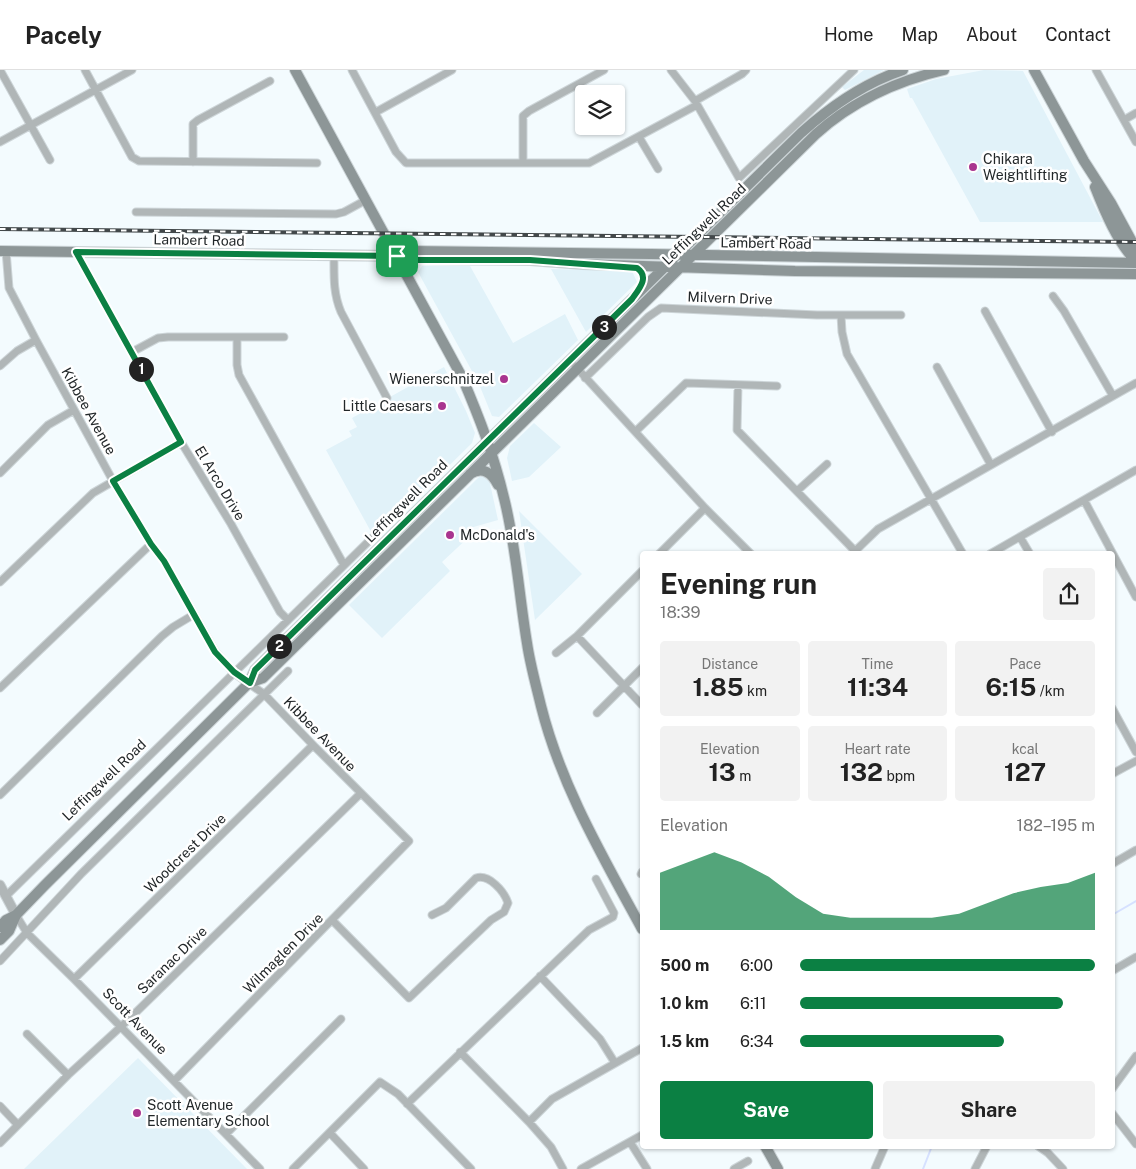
<!DOCTYPE html>
<html lang="en">
<head>
<meta charset="utf-8">
<style>
  :root { --surface:#fff; --page:#f2f2f2; --text:#222; --muted:#767676; --line:#e0e0e0; --accent:#0b8043 }
  body { margin:0; font-family:"Public Sans",sans-serif; background:var(--page); color:var(--text); height:100vh; display:flex; flex-direction:column; font-size:19px; white-space:nowrap }
  * { box-sizing:border-box; margin:0 }
  p { font-size:16px; color:var(--muted) }
  .icon { flex:none; width:28px; height:28px; fill:none; stroke:currentColor; stroke-width:2; stroke-linecap:round; stroke-linejoin:round }
  .map { position:relative; flex:1; overflow:hidden }
  .panel { position:absolute; left:640px; top:481px; width:475px; height:598px; display:flex; flex-direction:column; background:var(--surface); border-radius:5px; box-shadow:0 1px 4px #0004 }
  .panel>* { flex:none }
  .controls { position:absolute; left:575px; top:15px; display:grid; gap:10px }
  .controls a { display:grid; place-items:center; width:50px; height:50px; border-radius:5px; background:var(--surface); box-shadow:0 1px 4px #0004; font-size:25px }
  .pin { position:absolute; display:grid; place-items:center; width:42px; height:42px; color:#fff; margin:-21px; border-radius:10px; box-shadow:0 2px 8px #0006 }
  .km { position:absolute; width:25px; height:25px; margin:-12px; border-radius:50%; background:#222; color:#fff; font-size:14px; line-height:25px; text-align:center }
  .round { display:grid; place-items:center; flex:none; width:52px; height:52px; border-radius:5px; background:var(--page) }
  .overview { display:flex; align-items:center; justify-content:space-between; height:85px; padding:0 20px }
  h1 { font-size:28px; font-weight:700; line-height:38px }
  .stats { display:grid; grid-template-columns:repeat(3,1fr); gap:8px; height:85px; padding:5px 20px }
  .stats div { display:grid; align-content:center; border-radius:5px; background:var(--page); text-align:center }
  .stats b { font-size:25px; font-weight:700 }
  .stats small { font-size:14px; font-weight:400 }
  .stats p { font-size:14px }
  .chart { height:140px; padding:10px 20px }
  .chart p { display:flex; justify-content:space-between }
  .chart svg { width:100%; height:90px; margin-top:5px; fill:var(--accent); opacity:.7 }
  .button { display:flex; gap:10px; margin-top:auto; padding:10px 20px }
  .button a { flex:1; height:58px; border-radius:5px; background:var(--accent); color:#fff; font-size:20px; font-weight:700; line-height:58px; text-align:center }
  .button a+a { background:var(--page); color:var(--text) }
  ul { padding:0 20px; list-style:none; font-size:16px }
  li { display:grid; grid-template-columns:80px 60px 1fr; align-items:center; height:38px }
  li i { height:12px; border-radius:6px; background:var(--accent) }
  header { display:flex; align-items:center; gap:30px; box-sizing:border-box; height:70px; padding:0 25px; background:var(--surface); border-bottom:1px solid var(--line) }
  header strong { font-size:24px }
  nav { display:flex; gap:28px; margin-inline-start:auto; font-size:18px }
  .map>svg:first-child { display:block }
  .built { fill:#e1f2f9 }
  .lines { fill:none; stroke-linecap:round; stroke-linejoin:round }
  .stream { stroke:#d6e1ff; stroke-width:2 }
  .minor-casing { stroke:#cdd5d8; stroke-width:9 }
  .tertiary-casing { stroke:#cdd5d8; stroke-width:11 }
  .secondary-casing { stroke:#cdd5d8; stroke-width:12 }
  .minor { stroke:#b0b6b7; stroke-width:7 }
  .tertiary { stroke:#b0b6b7; stroke-width:9 }
  .secondary { stroke:#8d9697; stroke-width:10 }
  .rail-casing { stroke:#42484a; stroke-width:4 }
  .rail { stroke:#fff; stroke-width:2; stroke-dasharray:5.5; stroke-linecap:butt }
  .route-casing { stroke:#fff; stroke-width:10 }
  .route { stroke:#0b8043; stroke-width:6 }
  .poi-dot { fill:#a9358f; stroke:#fff; stroke-width:2 }
  .labels { text-anchor:middle; dominant-baseline:central; stroke-width:5; stroke-linejoin:round; paint-order:stroke }
  .poi-label { font-size:14px; fill:#222729; stroke:#fff; text-anchor:start }
  .street-label { font-size:14px; fill:#222729; stroke:#fff }
</style>
</head>
<body>
<header>
<strong>Pacely</strong>
<nav><a>Home</a><a>Map</a><a>About</a><a>Contact</a></nav>
</header>
<div class="map">
<svg width="1136" height="1099" viewBox="0 0 1136 1099">
  <rect width="100%" height="100%" fill="#f3fbfe"/>
  <path class="built" d="M864,0h20l-39,20 -3,-3z
    M984,0l39,1 80,151h-123l-68,-124h-2l-3,-9 29,-10z
    M422,196h48l43,77 52,-29 13,26 -79,77 -7,-1 -13,-32 -61,-112z
    M551,199l81,2 5,11 -51,50z
    M444,297l22,44 9,22 -3,10 -97,96 -49,-89 26,-14 -3,-5 8,-4 -5,-9z
    M534,353l27,24 -32,30 -17,4 -5,-23 3,-12z
    M482,406l7,3 9,41 -28,8 1,7 -29,27 8,9 -68,67 -33,-33 130,-128z
    M519,441l63,63 -47,46z
    M138,988l109,111h-223z"/>
  <g class="lines">
    <path class="stream" d="M1112,845l24,-14
      M923,1099l9,-23"/>
    <g class="minor-casing">
      <path id="minor" d="M0,0l50,90
        M85,0l47,87 7,4 178,2
        M352,0l44,82 10,11h183l108,-58
        M671,0l24,31 44,77 115,-108
        M1096,0l40,72
        M695,31l47,-27 4,-4
        M376,42l76,-42
        M1124,50l12,-7
        M639,67l19,32
        M0,72l132,-72
        M193,92v-38l5,-4 72,-39
        M523,93v-47l6,-5 75,-41
        M136,142l200,2 8,-2 22,-12
        M6,181l3,37 27,52 77,141 38,63 13,17 51,90 19,22 30,21 49,51 96,96 -235,240
        M76,182l105,190 50,82 49,88 8,8
        M334,185c0,21 -1,38 7,57l46,86
        M1053,226l11,15 49,85
        M985,241l67,121
        M841,245l1,17 5,22 116,200
        M237,267v28l2,10 105,190
        M132,282l26,-14 10,-1h116
        M0,296l17,-15 19,-11
        M575,296l130,142 46,46
        M937,297l54,98
        M585,308l63,-61 13,-9 156,7h84
        M738,315l-1,45 118,121
        M636,361l50,-48 91,3
        M0,403l48,-48 26,-15
        M797,421l30,-27
        M1084,430l52,97
        M1020,467l10,17
        M659,484l46,-46
        M852,484l26,-25 258,-146
        M990,484l146,-84
        M0,512l93,-89 88,-51
        M577,566l65,69
        M556,583l21,-17 65,-65
        M0,618l151,-144
        M1112,638l24,44
        M597,643l45,-45
        M1112,704l24,-13
        M0,725l162,-159 11,-9 20,-12
        M1112,794l24,-14
        M641,804l1,-2
        M6,826l366,-358
        M16,845l11,18 47,46 186,190
        M332,850l77,78 82,-78 13,-8 4,-9c-4,-12 -19,-29 -32,-25l-30,30 -14,7
        M0,891l81,-87 207,-203
        M1112,901l24,-14
        M540,906l60,63 15,24
        M74,909l239,-234
        M27,964l41,41
        M460,982l69,70 22,25 12,22
        M1112,1019l24,-33
        M407,1034l182,-174 24,-13 1,-4 -18,-34
        M0,1036l18,19
        M1112,1043l24,31
        M529,1052l23,-23 90,-51
        M330,1063l34,36
        M226,1064l115,-115
        M630,1072l17,27
        M0,1073l68,-68 58,-53 235,-229
        M1038,1076l10,7 15,16
        M293,1099l87,-87 18,12 73,75
        M581,1099l61,-34
        M734,1099l14,-8
        M875,1099l10,-23
        M975,1099l12,-23"/>
    </g>
    <g class="tertiary-casing">
      <path id="tertiary" d="M0,815l16,30"/>
    </g>
    <g class="secondary-casing">
      <path id="secondary" d="M295,0l167,307c17,40 32,78 42,121 12,47 15,97 23,145 3,21 9,42 14,63 20,80 62,151 101,223
        M1034,0l50,91 27,42 25,46
        M1095,117c9,23 23,57 41,74
        M0,181l397,5 18,3 115,1 52,4 213,7 341,3
        M398,186l12,-5 241,3 485,9
        M470,404c13,-8 22,-1 28,11
        M249,613l6,-13 546,-537c30,-27 63,-50 102,-63
        M0,857l6,-7 10,-5
        M0,870l9,-9 7,-16 29,-30 204,-202 14,-5 553,-544c37,-33 80,-53 128,-64
        M765,1076l13,23"/>
    </g>
    <use href="#minor" class="minor"/>
    <use href="#tertiary" class="tertiary"/>
    <use href="#secondary" class="secondary"/>
    <g class="rail-casing">
      <path id="rail" d="M0,159l1136,13"/>
    </g>
    <use href="#rail" class="rail"/>
  </g>
  <g class="lines">
    <g class="route-casing">
      <path id="route" d="M76,182l321,4 18,4h115l107,8c13,9 2,21 -5,31l-377,371 -5,13 -16,-11 -19,-20 -51,-91 -13,-17 -38,-63 68,-39z"/>
    </g>
    <use href="#route" class="route"/>
  </g>
  <g class="poi-dot">
    <circle cx="973" cy="97" r="5"/>
    <circle cx="504" cy="309" r="5"/>
    <circle cx="442" cy="336" r="5"/>
    <circle cx="450" cy="465" r="5"/>
    <circle cx="137" cy="1043" r="5"/>
  </g>
  <g class="labels">
    <g class="poi-label">
      <text x="983" y="89">Chikara<tspan x="983" dy="16">Weightlifting</tspan></text>
      <text x="494" y="309" text-anchor="end">Wienerschnitzel</text>
      <text x="432" y="336" text-anchor="end">Little Caesars</text>
      <text x="460" y="465">McDonald's</text>
      <text x="147" y="1035">Scott Avenue<tspan x="147" dy="16">Elementary School</tspan></text>
    </g>
    <g class="street-label">
      <text transform="translate(704 154) rotate(-44)">Leffingwell Road</text>
      <text transform="translate(199 170) rotate(1)">Lambert Road</text>
      <text transform="translate(766 173) rotate(1)">Lambert Road</text>
      <text transform="translate(730 228) rotate(2)">Milvern Drive</text>
      <text transform="translate(89 341) rotate(61)">Kibbee Avenue</text>
      <text transform="translate(220 413) rotate(59)">El Arco Drive</text>
      <text transform="translate(406 431) rotate(-45)">Leffingwell Road</text>
      <text transform="translate(320 664) rotate(46)">Kibbee Avenue</text>
      <text transform="translate(104 710) rotate(-44)">Leffingwell Road</text>
      <text transform="translate(185 783) rotate(-44)">Woodcrest Drive</text>
      <text transform="translate(283 883) rotate(-45)">Wilmaglen Drive</text>
      <text transform="translate(172 890) rotate(-44)">Saranac Drive</text>
      <text transform="translate(135 951) rotate(46)">Scott Avenue</text>
    </g>
  </g>
</svg>
<div class="controls">
<a><svg class="icon" aria-label="layers" viewBox="0 0 24 24"><path d="M12 4l9 5-9 5-9-5zM3 14l9 5 9-5"/></svg></a>
</div>
<div class="pin" style="left:397px;top:186px;background:#1e9e55"><svg class="icon" aria-label="arrive" viewBox="0 0 24 24"><path d="M6 21V4h12l-3 4 3 4H6"/></svg></div>
<b class="km" style="left:141px;top:299px">1</b>
<b class="km" style="left:279px;top:576px">2</b>
<b class="km" style="left:604px;top:257px">3</b>
<section class="panel">
<div class="overview"><div><h1>Evening run</h1><p>18:39</p></div><a class="round"><svg class="icon" aria-label="share" viewBox="0 0 24 24"><path d="M12 15V3M7 8l5-5 5 5M5 13v7h14v-7"/></svg></a></div>
<div class="stats">
<div><p>Distance</p><b>1.85<small> km</small></b></div>
<div><p>Time</p><b>11:34</b></div>
<div><p>Pace</p><b>6:15<small> /km</small></b></div>
</div>
<div class="stats">
<div><p>Elevation</p><b>13<small> m</small></b></div>
<div><p>Heart rate</p><b>132<small> bpm</small></b></div>
<div><p>kcal</p><b>127</b></div>
</div>
<div class="chart"><p><span>Elevation</span>182–195 m</p>
<svg viewBox="0 0 160 44" preserveAspectRatio="none"><path d="M0 44V16L10 11L20 6L30 11L40 18L50 28L60 36L70 38L80 38L90 38L100 38L110 36L120 31L130 26L140 23L150 21L160 16V44z"/></svg>
</div>
<ul>
<li><b>500 m</b>6:00<i style="width:100%"></i></li>
<li><b>1.0 km</b>6:11<i style="width:89%"></i></li>
<li><b>1.5 km</b>6:34<i style="width:69%"></i></li>
</ul>
<div class="button"><a>Save</a><a>Share</a></div>
</section>
</div>
</body>
</html>
